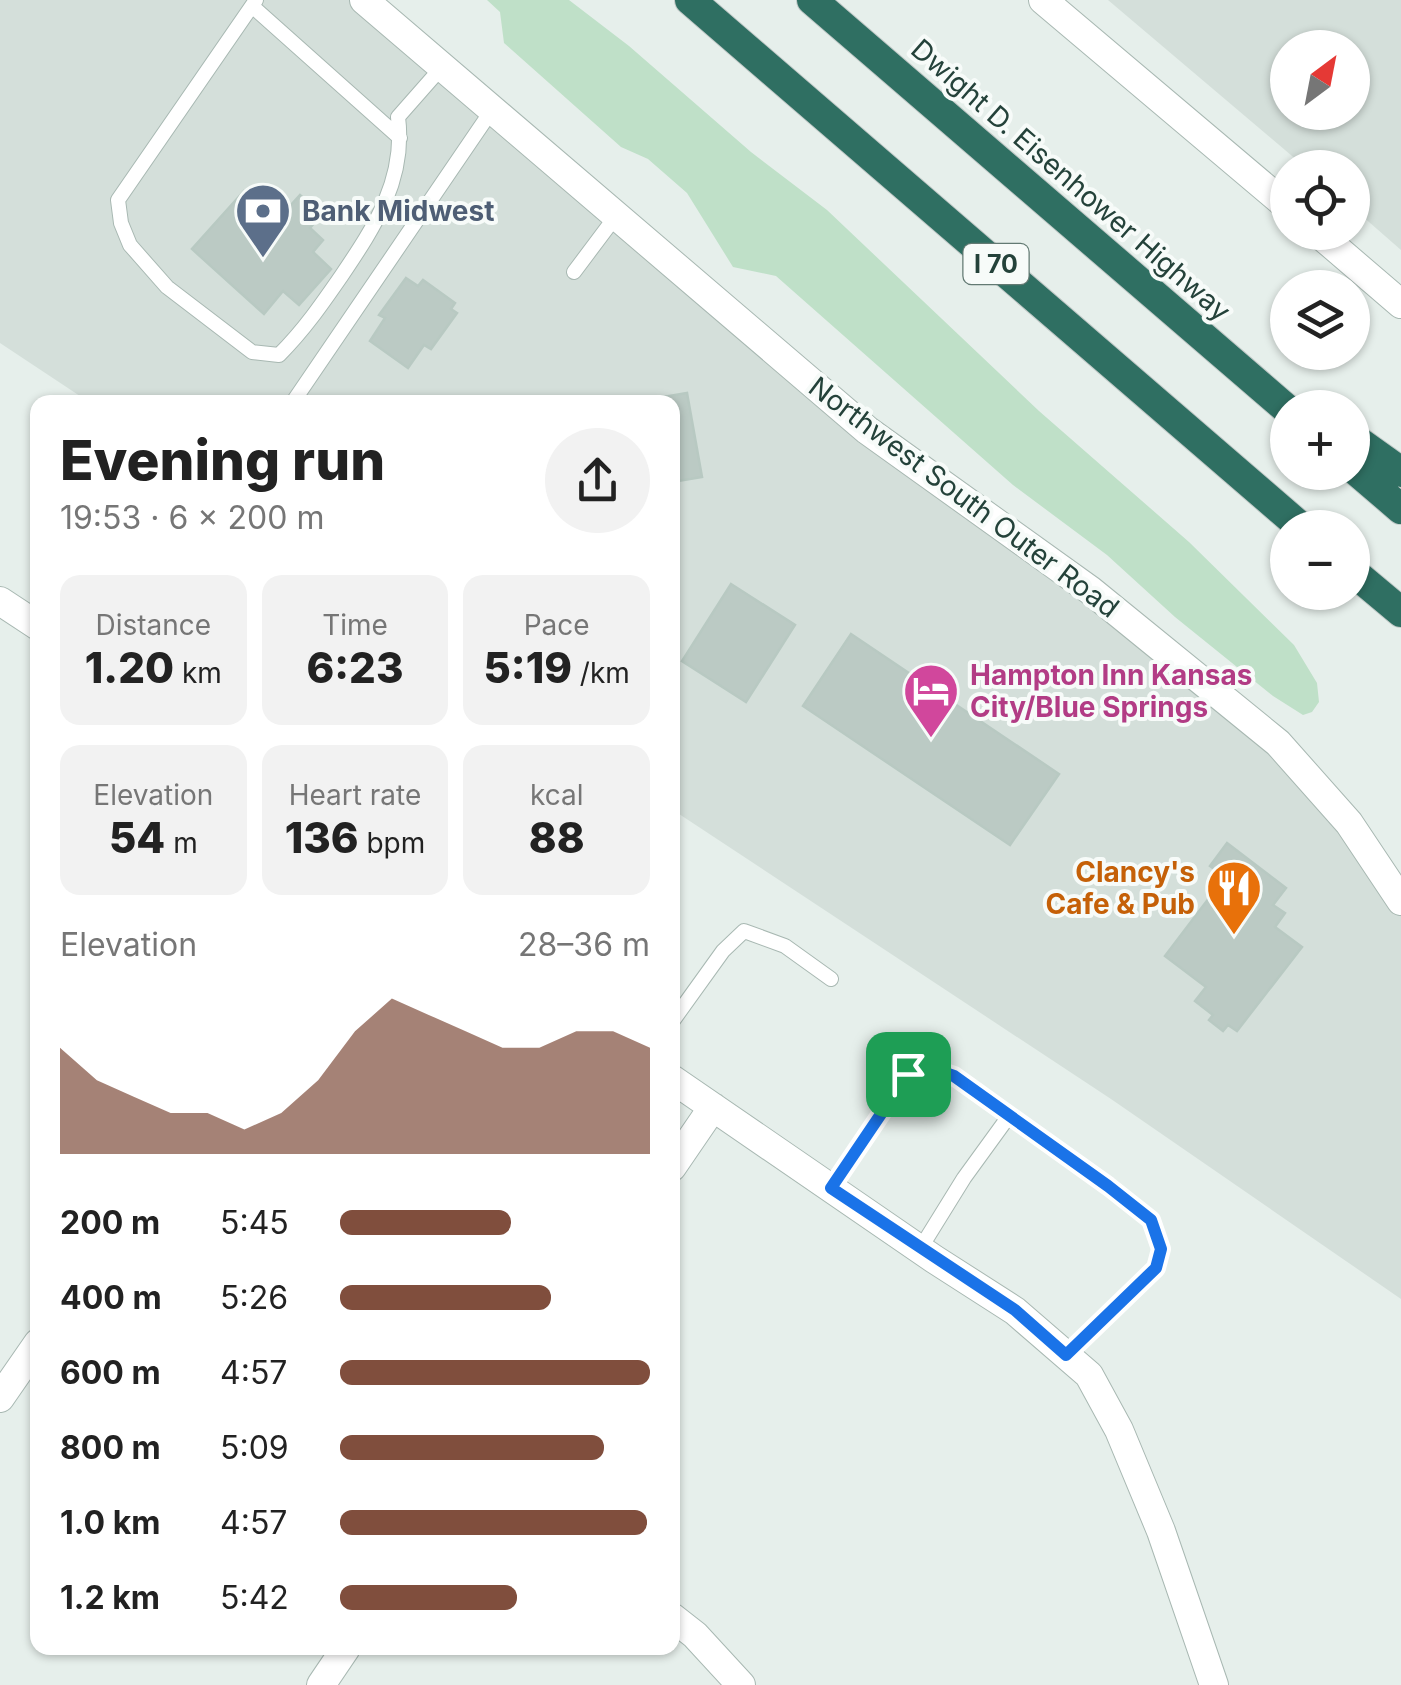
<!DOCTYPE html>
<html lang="en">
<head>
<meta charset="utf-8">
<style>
  :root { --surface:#fff; --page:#f2f2f2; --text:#222; --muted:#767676; --accent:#804e3d }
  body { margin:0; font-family:Inter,sans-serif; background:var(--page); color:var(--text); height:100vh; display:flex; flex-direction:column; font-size:38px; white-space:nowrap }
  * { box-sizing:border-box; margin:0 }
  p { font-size:32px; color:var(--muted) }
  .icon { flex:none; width:55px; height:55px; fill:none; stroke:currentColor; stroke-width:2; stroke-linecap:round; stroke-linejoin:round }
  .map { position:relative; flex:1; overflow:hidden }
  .side { position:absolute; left:30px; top:395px; width:650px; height:1260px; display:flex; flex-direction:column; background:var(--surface); border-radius:20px; box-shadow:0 2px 8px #0004 }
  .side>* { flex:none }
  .needle { width:65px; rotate:32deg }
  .fabs { position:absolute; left:1270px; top:30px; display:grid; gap:20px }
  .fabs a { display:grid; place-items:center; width:100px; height:100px; border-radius:50%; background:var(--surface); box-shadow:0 2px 8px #0004; font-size:50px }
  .pin { position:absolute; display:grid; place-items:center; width:85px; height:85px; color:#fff; margin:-42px; border-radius:20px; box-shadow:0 5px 15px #0006 }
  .round { display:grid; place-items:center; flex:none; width:105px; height:105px; border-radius:52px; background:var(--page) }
  .overview { display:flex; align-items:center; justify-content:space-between; height:170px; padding:0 30px }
  h1 { font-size:55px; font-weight:800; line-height:75px }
  .metrics { display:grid; grid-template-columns:repeat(3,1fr); gap:15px; height:170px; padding:10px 30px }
  .metrics div { display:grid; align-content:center; border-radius:20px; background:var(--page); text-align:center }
  .metrics b { font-size:42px; font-weight:800 }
  .metrics small { font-size:28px; font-weight:400 }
  .metrics p { font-size:28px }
  .chart { height:280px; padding:20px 30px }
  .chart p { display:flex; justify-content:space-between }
  .chart svg { width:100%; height:180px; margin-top:10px; fill:var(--accent); opacity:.7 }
  ul { padding:0 30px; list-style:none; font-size:32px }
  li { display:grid; grid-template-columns:160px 120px 1fr; align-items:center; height:75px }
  li i { height:25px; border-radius:12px; background:var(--accent) }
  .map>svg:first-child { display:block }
  .built { fill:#d4dfda; fill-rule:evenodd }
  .green { fill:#bfe0c8 }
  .building { fill:#bbcac4; stroke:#b8c9c2; stroke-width:2.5 }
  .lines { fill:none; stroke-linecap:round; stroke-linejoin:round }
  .lane-casing { stroke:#a8b8b2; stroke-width:16 }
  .street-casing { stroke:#a8b8b2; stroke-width:30 }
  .highway-casing { stroke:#c2cac8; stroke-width:32 }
  .lane { stroke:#fff; stroke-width:14 }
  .street { stroke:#fff; stroke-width:28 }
  .highway { stroke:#2f6f62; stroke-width:30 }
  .route-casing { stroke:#fff; stroke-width:20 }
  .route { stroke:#1a73e8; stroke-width:12 }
  .labels { text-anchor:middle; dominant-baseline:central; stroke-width:8; stroke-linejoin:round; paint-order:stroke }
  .shield { fill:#f7fbf9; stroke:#637a73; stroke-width:2.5 }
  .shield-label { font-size:25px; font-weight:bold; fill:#24423a }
  .street-label { font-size:28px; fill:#24423a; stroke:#f7fbf9 }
  .service-label { font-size:28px; font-weight:bold; fill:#4e5e75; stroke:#f7fbf9; text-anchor:start }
  .hotel-label { font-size:28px; font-weight:bold; fill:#b23c85; stroke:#f7fbf9; text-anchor:start }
  .food-label { font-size:28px; font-weight:bold; fill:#c56008; stroke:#f7fbf9; text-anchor:end }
</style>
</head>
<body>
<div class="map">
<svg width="1401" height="1685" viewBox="0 0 1401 1685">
  <rect width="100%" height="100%" fill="#e6efeb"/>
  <path class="built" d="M0,0h364l503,430 411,313 123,158v398l-290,-200 -438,-289 -1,-408h-583l-89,-59z
    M1108,0h293v250l-48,-42 -1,-40 -47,-1zM1288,48h64v64h-64z"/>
  <path class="green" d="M487,0h82l60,46 122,106 76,58 212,201 150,131 105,103 23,38 2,19 -7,10 -9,3 -30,-19 -98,-79 -68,-62 -94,-70 -237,-209 -43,-9 -46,-74 -39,-34 -27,-12 -117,-104 -4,-31z"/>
  <path class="building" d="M244,191l23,21 12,-14 10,9 11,-12 22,19 -12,14 13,12 -10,12 18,17 -32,36 -16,-14 -19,23 -72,-65z
    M406,278l12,8 5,-6 32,23 -4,6 6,4 -26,36 -7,-4 -16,23 -38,-27 15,-23 -6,-3z
    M687,393l15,84 -30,5v-80h-38z
    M731,584l64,41 -49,77 -64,-41z
    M851,634l208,140 -49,71 -207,-139z
    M1227,843l59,45 -13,17 12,8 -10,14 27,20 -65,84 -9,-6 -5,6 -14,-11 4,-5 -18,-14 11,-14 -41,-31 60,-79 -15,-11z"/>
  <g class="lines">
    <g class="lane-casing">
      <path id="lane" d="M256,0l-138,200 3,23 9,22 37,42 85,65 27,3c25,-25 43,-51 63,-80 33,-49 64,-96 56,-158l44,-50
        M252,6l148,132
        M574,272l42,-56
        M293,402l199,-292
        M672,1022l51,-71 21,-20 41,15 46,33
        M831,1188l77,-114 17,-9 29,11 155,110 42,34 10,29 -5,19 -90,87
        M920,1249l44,-71 45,-62"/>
    </g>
    <g class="street-casing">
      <path id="street" d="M364,0l503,430 223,160 188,153 71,80 52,78
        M1043,0l245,207
        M1317,232l84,72
        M0,601l38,25
        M672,1079l262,180 81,52 74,64 30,55 42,101 53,154
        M672,1167l41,-60
        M0,1398l38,-55
        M672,1617l23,18 46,50
        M321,1685l25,-37"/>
    </g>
    <g class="highway-casing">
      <path id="highway" d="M690,0l612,528
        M812,0l476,410
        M1352,437l49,35
        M1352,467l49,42
        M1352,571l49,41"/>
    </g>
    <use href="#lane" class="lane"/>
    <use href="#street" class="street"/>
    <use href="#highway" class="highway"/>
  </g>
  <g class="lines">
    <g class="route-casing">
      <path id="route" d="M925,1066l29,10 154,110 43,34 10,29 -5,19 -90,87 -51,-45 -184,-122 77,-114z"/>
    </g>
    <use href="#route" class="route"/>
  </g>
  <defs>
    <g id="bank-pin" transform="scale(2.875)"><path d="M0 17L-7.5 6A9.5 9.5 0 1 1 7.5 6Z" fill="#5c6f8a" stroke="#f7fbf9"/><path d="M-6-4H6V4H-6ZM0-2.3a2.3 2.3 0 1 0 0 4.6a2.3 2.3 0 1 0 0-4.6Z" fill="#fff"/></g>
    <g id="hotel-pin" transform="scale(2.875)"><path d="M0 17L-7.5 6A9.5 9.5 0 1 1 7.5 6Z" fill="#d1479c" stroke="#f7fbf9"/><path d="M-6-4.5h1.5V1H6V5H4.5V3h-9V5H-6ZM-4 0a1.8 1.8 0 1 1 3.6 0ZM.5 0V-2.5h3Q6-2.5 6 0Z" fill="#fff"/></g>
    <g id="restaurant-pin" transform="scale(2.875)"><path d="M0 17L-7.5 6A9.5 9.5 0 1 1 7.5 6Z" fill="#e8710a" stroke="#f7fbf9"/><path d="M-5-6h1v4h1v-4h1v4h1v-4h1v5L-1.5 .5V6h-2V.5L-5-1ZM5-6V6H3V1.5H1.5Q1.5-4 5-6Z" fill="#fff"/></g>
  </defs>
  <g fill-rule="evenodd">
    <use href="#bank-pin" x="263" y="211"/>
    <use href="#hotel-pin" x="931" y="691"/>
    <use href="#restaurant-pin" x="1234" y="888"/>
  </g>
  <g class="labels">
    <rect class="shield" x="963.5" y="244" width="65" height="40" rx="8"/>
    <g class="shield-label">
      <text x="996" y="264">I 70</text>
    </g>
    <g class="street-label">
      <text transform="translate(1071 180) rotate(41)">Dwight D. Eisenhower Highway</text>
      <text transform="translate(964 497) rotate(37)">Northwest South Outer Road</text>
    </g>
    <g class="service-label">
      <text x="302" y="211">Bank Midwest</text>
    </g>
    <g class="hotel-label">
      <text x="970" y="675">Hampton Inn Kansas<tspan x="970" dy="32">City/Blue Springs</tspan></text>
    </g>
    <g class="food-label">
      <text x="1195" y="872">Clancy's<tspan x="1195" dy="32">Cafe &amp; Pub</tspan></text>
    </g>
  </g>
</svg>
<div class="fabs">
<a><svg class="needle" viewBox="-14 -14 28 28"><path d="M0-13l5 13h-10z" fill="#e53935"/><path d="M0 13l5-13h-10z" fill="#767676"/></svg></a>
<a><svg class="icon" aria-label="locate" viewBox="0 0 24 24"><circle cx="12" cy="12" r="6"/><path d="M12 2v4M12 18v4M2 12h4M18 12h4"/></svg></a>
<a><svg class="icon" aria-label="layers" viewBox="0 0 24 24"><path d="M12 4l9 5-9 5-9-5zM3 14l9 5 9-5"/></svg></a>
<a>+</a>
<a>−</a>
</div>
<div class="pin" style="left:908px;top:1074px;background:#1e9e55"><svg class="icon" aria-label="arrive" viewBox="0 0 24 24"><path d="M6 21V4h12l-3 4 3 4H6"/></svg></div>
<section class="side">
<div class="overview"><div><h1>Evening run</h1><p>19:53 · 6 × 200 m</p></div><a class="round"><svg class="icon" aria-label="share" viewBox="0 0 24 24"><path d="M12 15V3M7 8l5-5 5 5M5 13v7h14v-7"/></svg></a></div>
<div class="metrics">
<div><p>Distance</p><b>1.20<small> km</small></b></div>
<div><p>Time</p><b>6:23</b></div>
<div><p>Pace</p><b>5:19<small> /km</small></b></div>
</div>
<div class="metrics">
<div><p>Elevation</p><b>54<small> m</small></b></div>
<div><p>Heart rate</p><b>136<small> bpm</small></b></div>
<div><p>kcal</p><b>88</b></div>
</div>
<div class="chart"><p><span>Elevation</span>28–36 m</p>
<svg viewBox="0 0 160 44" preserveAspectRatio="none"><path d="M0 44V18L10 26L20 30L30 34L40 34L50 38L60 34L70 26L80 14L90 6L100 10L110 14L120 18L130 18L140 14L150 14L160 18V44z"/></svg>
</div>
<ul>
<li><b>200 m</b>5:45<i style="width:55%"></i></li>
<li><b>400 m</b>5:26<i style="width:68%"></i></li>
<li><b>600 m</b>4:57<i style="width:100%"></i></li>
<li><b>800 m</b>5:09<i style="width:85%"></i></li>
<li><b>1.0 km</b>4:57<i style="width:99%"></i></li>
<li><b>1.2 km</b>5:42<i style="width:57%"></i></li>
</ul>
</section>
</div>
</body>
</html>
